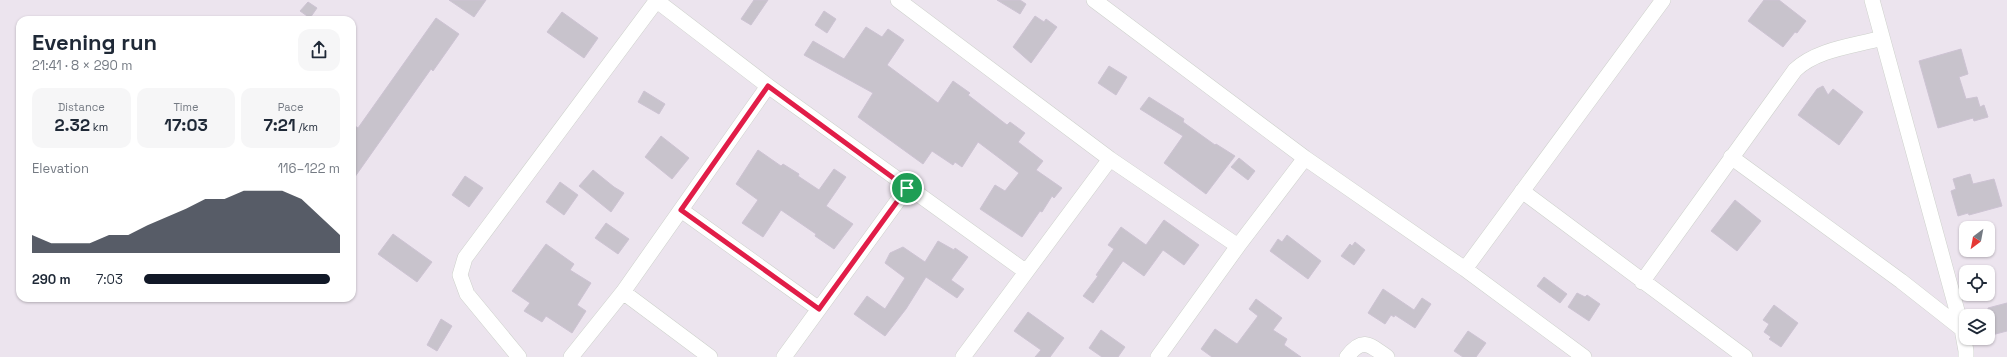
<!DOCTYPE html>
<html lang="en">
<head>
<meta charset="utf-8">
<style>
  :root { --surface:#fff; --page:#f6f6f7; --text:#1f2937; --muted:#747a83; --accent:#111827 }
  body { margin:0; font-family:"Space Grotesk",sans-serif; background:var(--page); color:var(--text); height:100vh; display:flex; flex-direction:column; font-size:15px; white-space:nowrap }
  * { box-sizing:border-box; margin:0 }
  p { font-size:13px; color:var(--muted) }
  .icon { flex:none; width:22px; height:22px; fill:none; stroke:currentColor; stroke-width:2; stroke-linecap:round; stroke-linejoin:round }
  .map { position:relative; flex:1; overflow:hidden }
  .details { position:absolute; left:16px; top:16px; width:340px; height:286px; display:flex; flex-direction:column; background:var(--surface); border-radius:12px; box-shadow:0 1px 3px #0004 }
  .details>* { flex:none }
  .needle { width:26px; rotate:212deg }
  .fabs { position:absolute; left:1959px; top:221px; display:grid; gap:8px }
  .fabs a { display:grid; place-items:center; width:36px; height:36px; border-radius:8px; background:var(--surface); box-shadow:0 1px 3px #0004; font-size:20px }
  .pin { position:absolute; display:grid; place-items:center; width:34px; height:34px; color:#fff; margin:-17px; border:2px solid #fff; border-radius:50%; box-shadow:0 1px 4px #0007 }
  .round { display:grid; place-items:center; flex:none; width:42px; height:42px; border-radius:12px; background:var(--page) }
  .summary { display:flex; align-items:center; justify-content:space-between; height:68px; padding:0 16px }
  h1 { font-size:22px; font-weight:700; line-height:30px }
  .figures { display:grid; grid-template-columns:repeat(3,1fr); gap:6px; height:68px; padding:4px 16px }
  .figures div { display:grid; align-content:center; border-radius:10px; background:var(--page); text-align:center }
  .figures b { font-size:17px; font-weight:700 }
  .figures small { font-size:11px; font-weight:400 }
  .figures p { font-size:11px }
  .chart { height:112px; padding:8px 16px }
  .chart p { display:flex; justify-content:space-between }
  .chart svg { width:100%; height:72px; margin-top:4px; fill:var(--accent); opacity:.7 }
  ul { padding:0 16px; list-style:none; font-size:13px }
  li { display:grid; grid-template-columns:64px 48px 1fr; align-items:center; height:30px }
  li i { height:10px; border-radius:5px; background:var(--accent) }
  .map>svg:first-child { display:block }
  .building { fill:#c8c3cc; stroke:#cdc3d3 }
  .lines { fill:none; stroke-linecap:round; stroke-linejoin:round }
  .street-casing { stroke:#cdd1cb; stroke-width:16 }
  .street { stroke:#fff; stroke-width:15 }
  .route-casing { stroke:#fff; stroke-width:8 }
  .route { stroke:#e11d48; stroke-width:5 }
</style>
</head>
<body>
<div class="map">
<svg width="2007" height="357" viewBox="0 0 2007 357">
  <rect width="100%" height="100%" fill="#ece4ee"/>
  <path class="building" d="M449,0h37l-12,17z
    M754,0h14l-17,25 -10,-6z
    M997,0h23l6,4 -6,10z
    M1764,0h15l27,21 -9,12 -2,-1 -12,15 -35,-26z
    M308,2l9,6 -7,10 -10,-7z
    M824,11l12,8 -9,14 -12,-8z
    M562,12l36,26 -14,20 -37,-26z
    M1035,16l9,6 2,-3 11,8 -26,36 -18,-16z
    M436,18l23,16 -26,37 -2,-2 -79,112v-57l6,4z
    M866,27l16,10 6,-8 16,11 -17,25 51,38 15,-22 17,12 -2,2 39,30 3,-3 15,11 -7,9 25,19 -7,9 26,18 -8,10 -2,-2 -10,16 -2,-1 -18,26 -42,-28 15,-24 10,6 14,-18 -41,-31 -16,25 -7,-5 -2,3 -21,-14 -9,13 -65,-47 15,-24 -69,-38 9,-14 31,18z
    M1961,49l7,25 -9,3 7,22 11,-2 3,10 4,-2 4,12 -14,4 -1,-3 -35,10 -19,-67z
    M1109,66l18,11 -11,18 -18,-12z
    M1823,86l5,9 5,-6 30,23 -24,33 -41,-30 19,-26z
    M644,91l21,13 -6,10 -21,-12z
    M1149,97l35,22 -1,3 32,23 1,-1 19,12 -29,38 -42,-31 19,-27 -43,-27z
    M661,136l28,22 -17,21 -27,-22z
    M758,150l23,16 2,-2 16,10 -1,2 21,14 15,-21 12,8 -20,29 27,18 -19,25 -19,-13 1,-2 -35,-24 -18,27 -21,-14 16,-23 -22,-16z
    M1239,158l16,13 -7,9 -17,-13z
    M593,170l21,17 10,6 -13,19 -32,-26z
    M1970,174l3,10 21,-5 8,27 -33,9 -1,-2 -10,3 -7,-25 5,-2 -3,-10z
    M465,176l18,12 -14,19 -17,-12z
    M560,182l18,13 -14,20 -18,-13z
    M1735,200l26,21 -24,30 -26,-20z
    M1164,220l35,25 -15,20 -21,-15 -19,26 -21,-15 -30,42 -10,-7 15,-20 -2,-1 18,-26 -6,-4 13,-18 25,18z
    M606,223l23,16 -11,15 -23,-16z
    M393,234l39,28 -15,20 -39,-28z
    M1287,235l34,26 -13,18 -38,-28 8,-12 4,3z
    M938,241l16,9 1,-2 13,9 -17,23 13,9 -7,9 -31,-21 -20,32 -21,27 -31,-22 13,-18 18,13 20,-31 -20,-15 5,-10 13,-6 22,15z
    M1355,242l10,8 -11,15 -13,-9 9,-12 2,2z
    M546,244l28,20 -4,6 21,13 -14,22 9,6 -14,22 -26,-17 -4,6 -18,-11 6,-8 -18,-12z
    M1544,277l23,17 -7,9 -23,-17z
    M1383,289l31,21 8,-12 9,6 -16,24 -20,-13 -1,2 -3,-2 -6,9 -17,-11z
    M1577,293l8,4 2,-2 13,9 -11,17 -21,-14z
    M1256,299l26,19 -9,12 14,9 -3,6 17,12h-89l-11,-8 14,-20 22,15 21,-28 -9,-7z
    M2007,303v28l-19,5v-28z
    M1774,305l24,18 -17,24 -12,-8 2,-2 -7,-5 5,-8 -6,-4z
    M1028,312l36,26 -14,19h-15l6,-7 -27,-19z
    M441,319l11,7 -15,25 -10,-6z
    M1101,330l24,17 -7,10h-16l-13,-9z
    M1468,331l18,12 -10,14h-13l-9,-6z"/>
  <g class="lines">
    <g class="street-casing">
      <path id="street" d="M898,0l212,159 128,87
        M1094,0l211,158 160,111 119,88
        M1872,0l90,329 4,22v6
        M657,1l111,85 257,185
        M1731,157l170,124 61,48
        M1522,191l223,166
        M681,210l138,99
        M1465,269l198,-269
        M1642,282l153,-212c22,-21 59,-24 87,-32
        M623,292l87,65
        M519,357l-52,-63 -7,-19 5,-17 192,-258
        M571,357l52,-65 145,-206
        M784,357l123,-169
        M963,357l147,-198
        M1158,357l80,-111 67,-88
        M1347,357c15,-20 22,-13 40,0"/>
    </g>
    <use href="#street" class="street"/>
  </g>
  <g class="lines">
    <g class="route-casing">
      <path id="route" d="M768,86l139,102 -88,121 -138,-99z"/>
    </g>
    <use href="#route" class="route"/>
  </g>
</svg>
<div class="fabs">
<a><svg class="needle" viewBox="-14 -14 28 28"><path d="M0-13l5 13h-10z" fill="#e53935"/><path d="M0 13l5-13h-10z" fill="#747a83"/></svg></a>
<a><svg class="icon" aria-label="locate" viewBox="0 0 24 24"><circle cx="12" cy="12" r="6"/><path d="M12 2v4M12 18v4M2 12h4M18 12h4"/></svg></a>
<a><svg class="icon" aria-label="layers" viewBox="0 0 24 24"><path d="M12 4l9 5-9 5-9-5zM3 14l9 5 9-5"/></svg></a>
</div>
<div class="pin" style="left:907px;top:188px;background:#1e9e55"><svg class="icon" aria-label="arrive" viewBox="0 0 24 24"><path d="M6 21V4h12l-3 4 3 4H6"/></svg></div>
<section class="details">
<div class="summary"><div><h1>Evening run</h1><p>21:41 · 8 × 290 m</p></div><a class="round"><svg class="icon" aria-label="share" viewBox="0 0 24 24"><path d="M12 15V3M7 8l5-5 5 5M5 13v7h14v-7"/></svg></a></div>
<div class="figures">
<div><p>Distance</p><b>2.32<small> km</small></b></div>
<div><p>Time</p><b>17:03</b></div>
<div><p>Pace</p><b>7:21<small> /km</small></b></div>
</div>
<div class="chart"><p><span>Elevation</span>116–122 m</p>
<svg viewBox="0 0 160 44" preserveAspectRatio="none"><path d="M0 44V33L10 38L20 38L30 38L40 33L50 33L60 27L70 22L80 17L90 11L100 11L110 6L120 6L130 6L140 11L150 22L160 33V44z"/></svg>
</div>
<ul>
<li><b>290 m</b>7:03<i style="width:95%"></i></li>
</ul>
</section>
</div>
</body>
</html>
